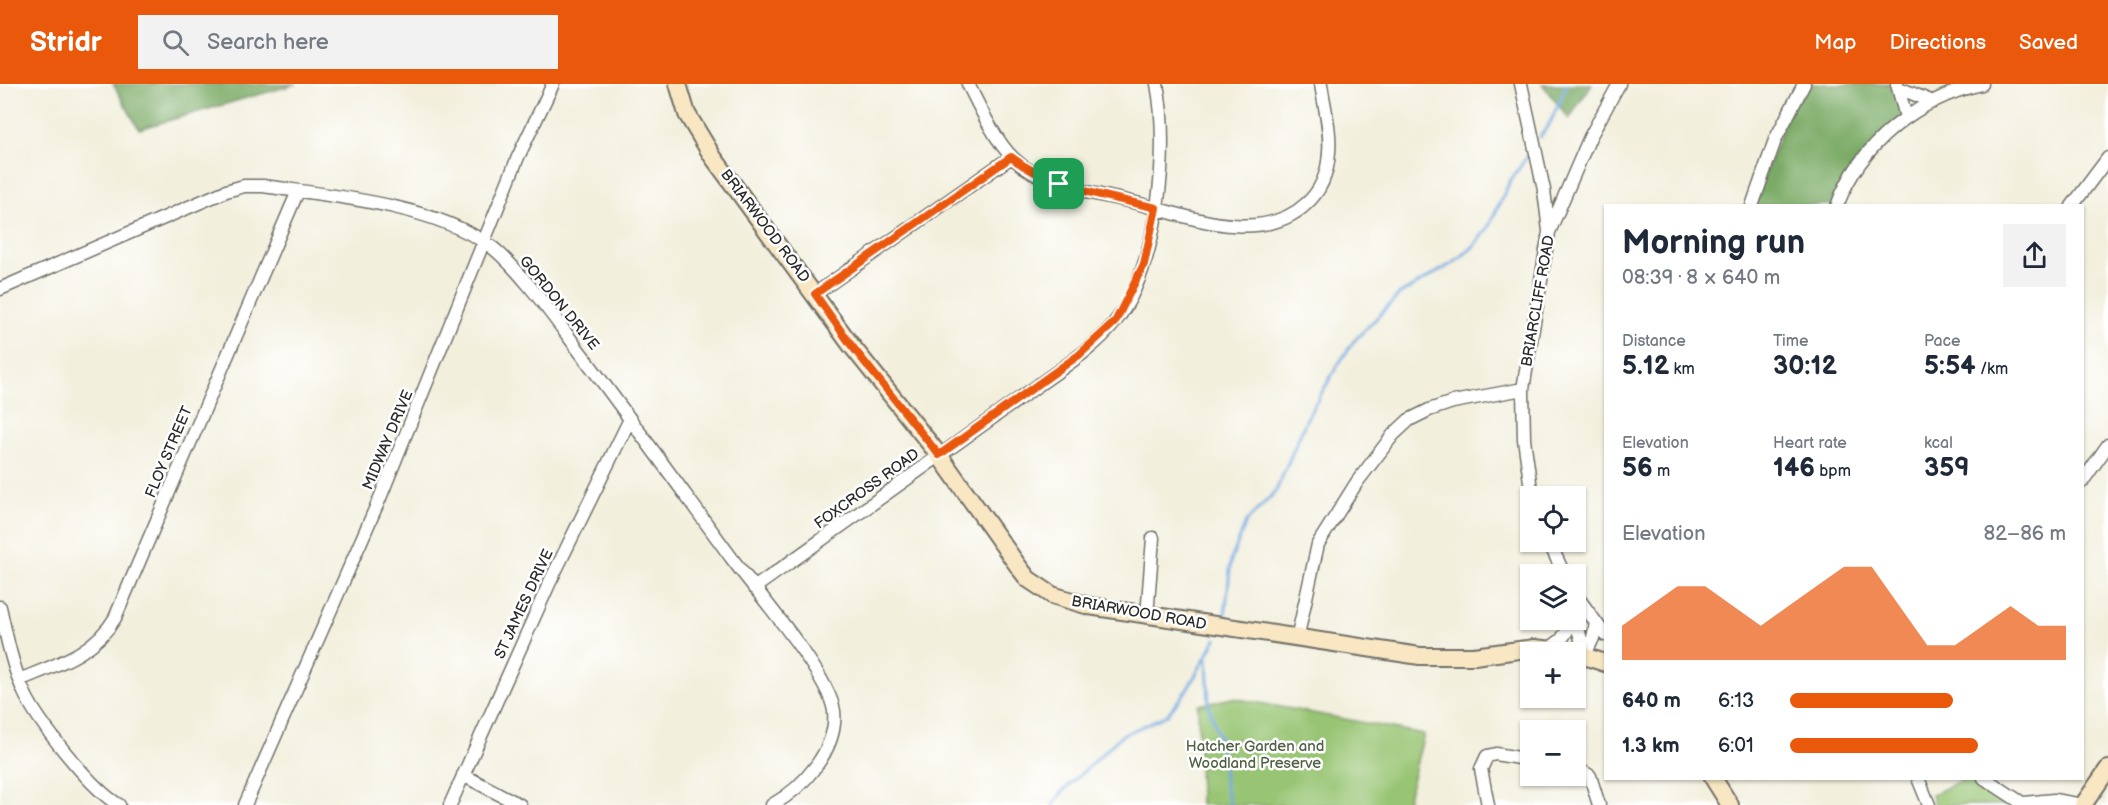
<!DOCTYPE html>
<html lang="en">
<head>
<meta charset="utf-8">
<style>
  :root { --surface:#fff; --page:#f2f2f3; --text:#1f2937; --muted:#747a83; --accent:#ea580c }
  body { margin:0; font-family:"Balsamiq Sans",sans-serif; background:var(--page); color:var(--text); height:100vh; display:flex; flex-direction:column; font-size:22px; white-space:nowrap }
  * { box-sizing:border-box; margin:0 }
  p { font-size:20px; color:var(--muted) }
  .icon { flex:none; width:33px; height:33px; fill:none; stroke:currentColor; stroke-width:2; stroke-linecap:round; stroke-linejoin:round }
  .map { position:relative; flex:1; overflow:hidden }
  .sheet { position:absolute; left:1604px; top:120px; width:480px; height:576px; display:flex; flex-direction:column; background:var(--surface); border-radius:0px; box-shadow:0 2px 4px #0004 }
  .sheet>* { flex:none }
  .tools { position:absolute; left:1520px; top:402px; display:grid; gap:12px }
  .tools a { display:grid; place-items:center; width:66px; height:66px; border-radius:0px; background:var(--surface); box-shadow:0 2px 4px #0004; font-size:30px }
  .pin { position:absolute; display:grid; place-items:center; width:51px; height:51px; color:#fff; margin:-26px; border-radius:12px; box-shadow:0 3px 9px #0006 }
  .round { display:grid; place-items:center; flex:none; width:63px; height:63px; border-radius:0px; background:var(--page) }
  .headline { display:flex; align-items:center; justify-content:space-between; height:102px; padding:0 18px }
  h1 { font-size:33px; font-weight:700; line-height:45px }
  .figures { display:grid; grid-template-columns:repeat(3,1fr); gap:9px; height:102px; padding:6px 18px }
  .figures div { display:grid; align-content:center }
  .figures b { font-size:26px; font-weight:700 }
  .figures small { font-size:16px; font-weight:400 }
  .figures p { font-size:16px }
  .chart { height:168px; padding:12px 18px }
  .chart p { display:flex; justify-content:space-between }
  .chart svg { width:100%; height:108px; margin-top:6px; fill:var(--accent); opacity:.7 }
  ul { padding:0 18px; list-style:none; font-size:20px }
  li { display:grid; grid-template-columns:96px 72px 1fr; align-items:center; height:45px }
  li i { height:15px; border-radius:8px; background:var(--accent) }
  header { display:flex; align-items:center; gap:36px; box-sizing:border-box; height:84px; padding:0 30px; background:var(--accent); color:#fff }
  header strong { font-size:28px }
  nav { display:flex; gap:33px; margin-inline-start:auto; font-size:21px }
  .search { width:420px; height:54px; background:var(--page); display:flex; align-items:center; gap:15px; box-sizing:border-box; padding:0 21px; border-radius:0px; color:var(--muted); font-size:22px }
  .map>svg:first-child { display:block }
  .green { fill:#98c573; stroke:#62784f; stroke-width:1.5 }
  .forest { fill:#7aaa65; stroke:#526a48; stroke-width:1.5 }
  .lines { fill:none; stroke-linecap:round; stroke-linejoin:round }
  .stream { stroke:#71a8e0; stroke-width:3 }
  .street-casing { stroke:#717069; stroke-width:15 }
  .secondary-casing { stroke:#717069; stroke-width:20 }
  .street { stroke:#fff; stroke-width:12 }
  .secondary { stroke:#f9e7c3; stroke-width:16 }
  .route-casing { stroke:#fff; stroke-width:12 }
  .route { stroke:#ea580c; stroke-width:8 }
  .labels { text-anchor:middle; dominant-baseline:central; stroke-width:5; stroke-linejoin:round; paint-order:stroke }
  .street-label { font-size:15px; fill:#2b2b2b; stroke:#fff }
  .park-label { font-size:15px; fill:#516144; stroke:#fff }
</style>
</head>
<body>
<header>
<strong>Stridr</strong>
<div class="search"><svg class="icon" aria-label="search" viewBox="0 0 24 24"><circle cx="10" cy="10" r="6"/><path d="M15 15l6 6"/></svg>Search here</div>
<nav><a>Map</a><a>Directions</a><a>Saved</a></nav>
</header>
<div class="map">
<svg width="2108" height="721" viewBox="0 0 2108 721">
  <rect width="100%" height="100%" fill="#fff"/>
  <filter id="ink" filterUnits="userSpaceOnUse"><feTurbulence type="fractalNoise" baseFrequency=".0167" numOctaves="2"/><feDisplacementMap in="SourceGraphic" scale="12" xChannelSelector="R" yChannelSelector="G"/><feConvolveMatrix kernelMatrix="1 2 1 2 8 2 1 2 1" color-interpolation-filters="sRGB"/></filter>
  <filter id="wash" filterUnits="userSpaceOnUse"><feTurbulence type="fractalNoise" baseFrequency=".008" numOctaves="4" result="noise"/><feDisplacementMap in="SourceGraphic" scale="24" xChannelSelector="R" yChannelSelector="G"/><feGaussianBlur stdDeviation="1.35" result="paint"/><feColorMatrix in="noise" values="0 0 0 0 0 0 0 0 0 0 0 0 0 0 0 0 0 1.4 0 .05"/><feComposite in="paint" operator="in"/></filter>
  <g filter="url(#wash)">
    <rect width="100%" height="100%" fill="#f2efdc"/>
    <path class="green" d="M1233,614l191,36 -18,71h-206l-2,-100z
      M1964,695h9l34,26h-72l-4,-10z"/>
    <path class="forest" d="M113,0h183l-157,45z
      M1542,0h50l-23,35z
      M1808,0h82l16,33 -56,60 -9,28 -88,1 35,-93z"/>
    <g class="lines">
      <path class="stream" d="M1540,53l11,-16 16,-37
        M1225,532l6,-56 15,-38 30,-31 32,-75 30,-51 15,-23 47,-48 53,-31 19,-15 16,-20 22,-47 19,-27
        M1207,575l2,48 11,33 5,46 5,19
        M1053,721l10,-14 58,-55 46,-21 20,-25 29,-51"/>
    </g>
  </g>
  <g filter="url(#ink)">
    <g class="lines">
      <g class="street-casing">
        <path id="street" d="M968,0c11,22 28,58 45,74 31,30 83,35 123,45 51,13 125,43 170,1 15,-13 22,-32 23,-52 2,-23 -5,-46 -8,-68
          M1521,0l23,106 5,41
          M1897,0l9,33
          M1899,4l34,14
          M1752,122l23,-66 29,-56
          M1837,122c23,-63 82,-108 145,-122
          M2072,122l36,-48
          M0,205l226,-98 18,-5h19c70,10 167,18 226,59 27,19 67,75 88,103 53,70 104,141 156,212 24,32 96,115 101,151 4,38 -31,77 -62,94
          M815,210l196,-137
          M2082,398l26,-37
          M1532,412l-8,-57 -1,-50 26,-157 41,-95 29,-53
          M1549,458l15,32
          M754,504l283,-202c26,-19 58,-38 78,-64 43,-55 55,-171 42,-238
          M1576,511l29,40
          M1577,513l-2,20 10,38
          M0,523c6,28 12,58 24,85 13,29 68,98 95,113
          M1147,532l6,-78
          M1297,555l21,-95 39,-62 36,-47 16,-15 20,-10 24,-8 70,-13
          M1550,564l11,-8 13,-20
          M1585,571l8,-17 3,-15
          M19,596c36,-15 75,-26 96,-62l183,-427
          M1575,683l15,9 9,29
          M463,691l57,30
          M1918,694l11,27
          M1984,694l41,27
          M2024,719l30,-3 29,5
          M245,721l135,-307 138,-341 35,-73
          M450,721l99,-221 81,-165
          M1488,721l-7,-36 6,-13 9,-2 34,6"/>
      </g>
      <g class="secondary-casing">
        <path id="secondary" d="M678,0l9,30 26,43 138,188 88,110 82,115 7,9 24,16 37,11 331,50h54l60,-8 39,4
          M1575,569l30,10
          M1713,694l17,27
          M2083,721l25,-36"/>
      </g>
      <use href="#street" class="street"/>
      <use href="#secondary" class="secondary"/>
    </g>
  </g>
  <g class="lines" filter="url(#ink)">
    <g class="route-casing">
      <path id="route" d="M1011,73c41,32 97,39 145,51l-12,56 -29,58 -36,33 -140,100 -88,-110 -36,-51z"/>
    </g>
    <use href="#route" class="route"/>
  </g>
  <g class="labels">
    <g class="street-label">
      <text transform="translate(765 142) rotate(53)">BRIARWOOD ROAD</text>
      <text transform="translate(1538 217) rotate(-80)">BRIARCLIFF ROAD</text>
      <text transform="translate(559 219) rotate(51)">GORDON DRIVE</text>
      <text transform="translate(388 356) rotate(-67)">MIDWAY DRIVE</text>
      <text transform="translate(169 368) rotate(-67)">FLOY STREET</text>
      <text transform="translate(867 405) rotate(-36)">FOXCROSS ROAD</text>
      <text transform="translate(524 520) rotate(-65)">ST JAMES DRIVE</text>
      <text transform="translate(1139 529) rotate(10)">BRIARWOOD ROAD</text>
    </g>
    <g class="park-label">
      <text x="1255" y="662">Hatcher Garden and<tspan x="1255" dy="17">Woodland Preserve</tspan></text>
    </g>
  </g>
</svg>
<div class="tools">
<a><svg class="icon" aria-label="locate" viewBox="0 0 24 24"><circle cx="12" cy="12" r="6"/><path d="M12 2v4M12 18v4M2 12h4M18 12h4"/></svg></a>
<a><svg class="icon" aria-label="layers" viewBox="0 0 24 24"><path d="M12 4l9 5-9 5-9-5zM3 14l9 5 9-5"/></svg></a>
<a>+</a>
<a>−</a>
</div>
<div class="pin" style="left:1059px;top:100px;background:#1e9e55"><svg class="icon" aria-label="arrive" viewBox="0 0 24 24"><path d="M6 21V4h12l-3 4 3 4H6"/></svg></div>
<section class="sheet">
<div class="headline"><div><h1>Morning run</h1><p>08:39 · 8 × 640 m</p></div><a class="round"><svg class="icon" aria-label="share" viewBox="0 0 24 24"><path d="M12 15V3M7 8l5-5 5 5M5 13v7h14v-7"/></svg></a></div>
<div class="figures">
<div><p>Distance</p><b>5.12<small> km</small></b></div>
<div><p>Time</p><b>30:12</b></div>
<div><p>Pace</p><b>5:54<small> /km</small></b></div>
</div>
<div class="figures">
<div><p>Elevation</p><b>56<small> m</small></b></div>
<div><p>Heart rate</p><b>146<small> bpm</small></b></div>
<div><p>kcal</p><b>359</b></div>
</div>
<div class="chart"><p><span>Elevation</span>82–86 m</p>
<svg viewBox="0 0 160 44" preserveAspectRatio="none"><path d="M0 44V30L10 22L20 14L30 14L40 22L50 30L60 22L70 14L80 6L90 6L100 22L110 38L120 38L130 30L140 22L150 30L160 30V44z"/></svg>
</div>
<ul>
<li><b>640 m</b>6:13<i style="width:59%"></i></li>
<li><b>1.3 km</b>6:01<i style="width:68%"></i></li>
</ul>
</section>
</div>
</body>
</html>
